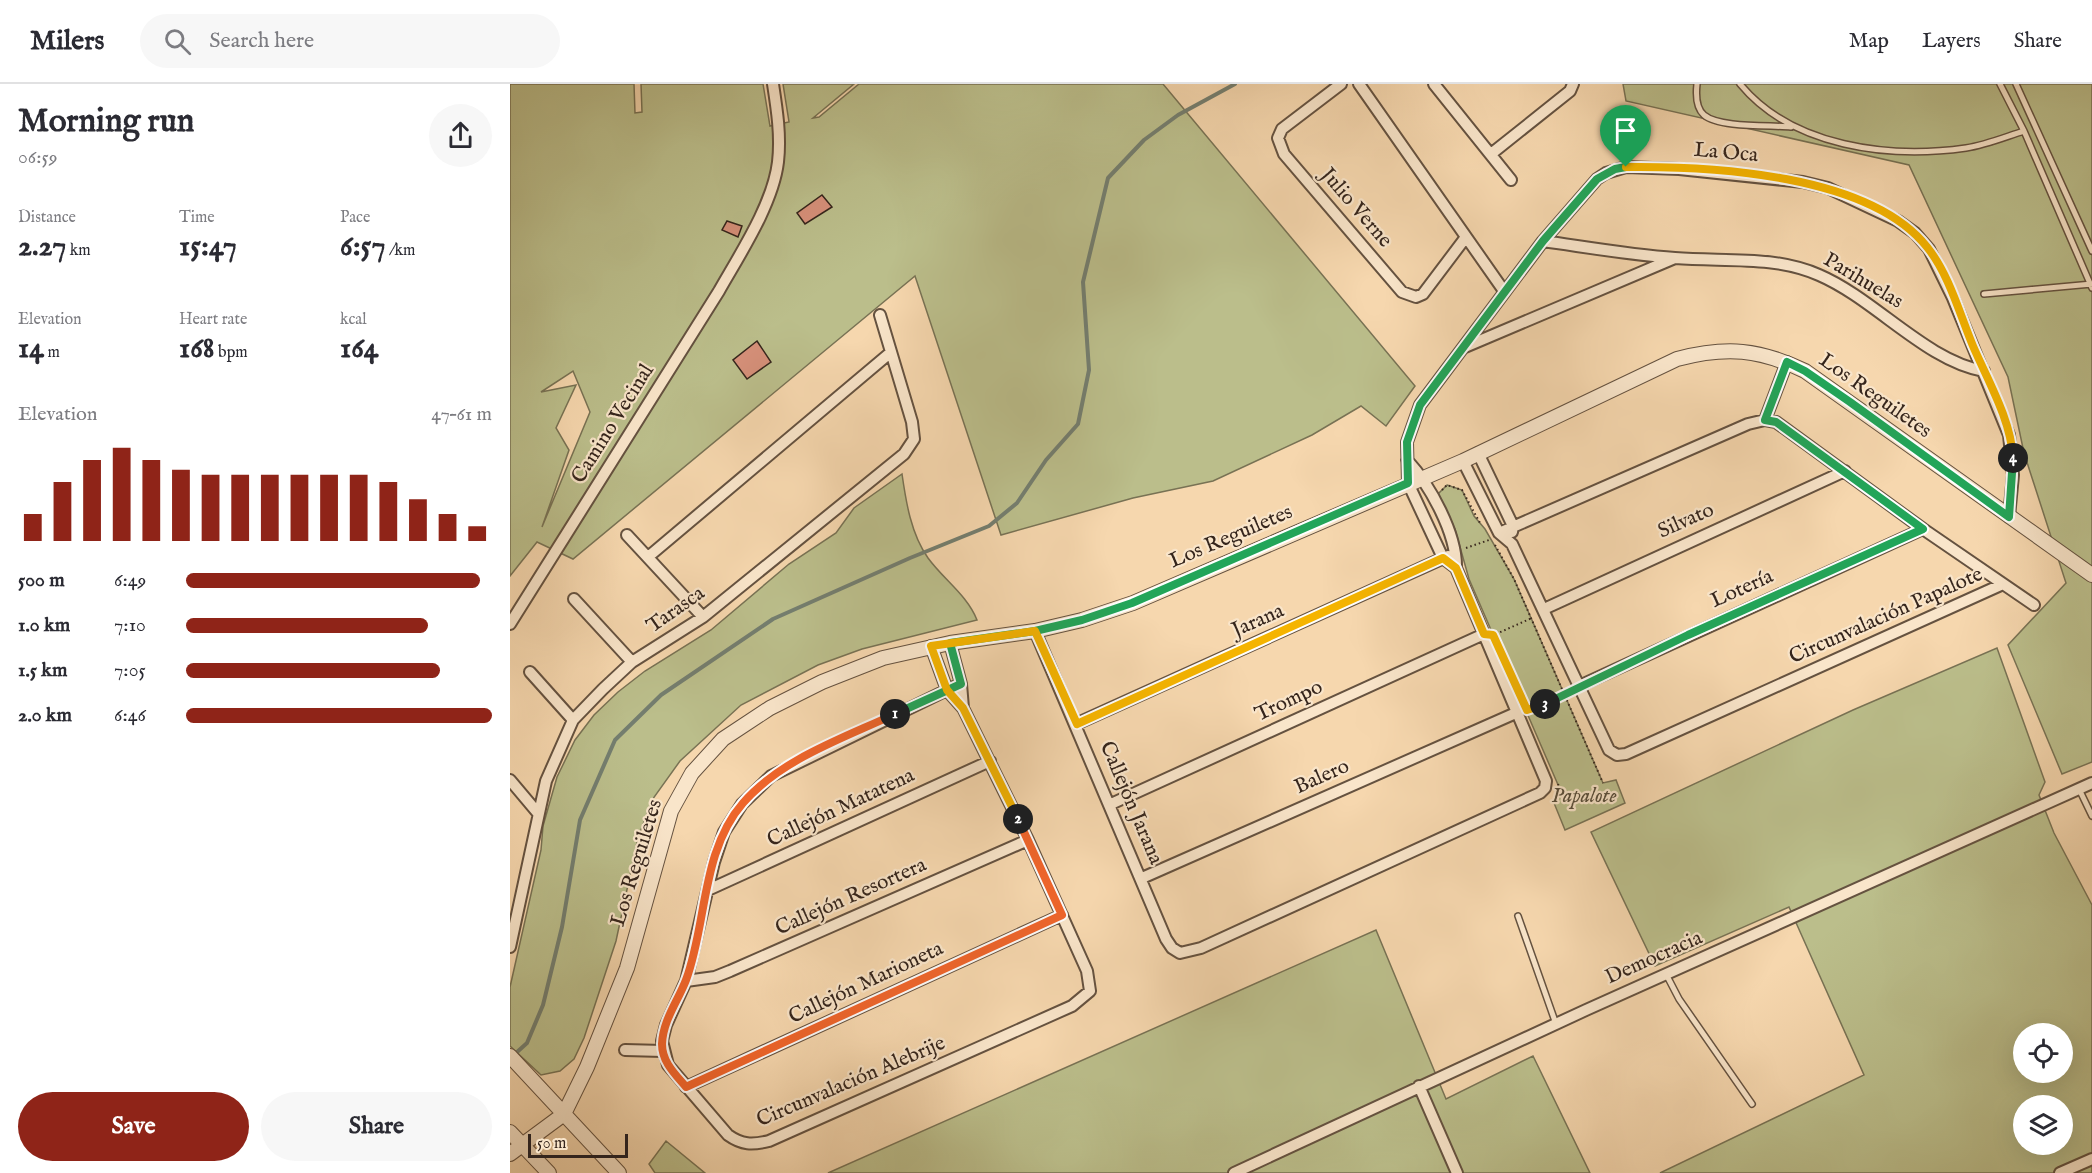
<!DOCTYPE html>
<html lang="en">
<head>
<meta charset="utf-8">
<style>
  :root { --surface:#fff; --page:#f7f7f7; --text:#2b2b33; --muted:#7c7c81; --line:#e1e1e2; --accent:#8f2418 }
  body { margin:0; font-family:"IM FELL English",serif; background:var(--page); color:var(--text); height:100vh; display:flex; flex-direction:column; font-size:22px; white-space:nowrap }
  * { box-sizing:border-box; margin:0 }
  p { font-size:20px; color:var(--muted) }
  .icon { flex:none; width:33px; height:33px; fill:none; stroke:currentColor; stroke-width:2; stroke-linecap:round; stroke-linejoin:round }
  .map { position:relative; flex:1; overflow:hidden }
  .side { display:flex; flex-direction:column; background:var(--surface); width:510px }
  .side>* { flex:none }
  .tools { position:absolute; left:1503px; top:939px; display:grid; gap:12px }
  .tools a { display:grid; place-items:center; width:60px; height:60px; border-radius:50%; background:var(--surface); box-shadow:0 6px 24px #0002; font-size:30px }
  .scale { position:absolute; left:18px; bottom:15px; width:100px; box-sizing:border-box; padding-left:6px; border:3px solid #35251c; border-top:0; font-size:16px; line-height:21px; white-space:nowrap; color:#35251c; -webkit-text-stroke:4px #f9e5ca; paint-order:stroke }
  .pin { position:absolute; display:grid; place-items:center; width:51px; height:51px; color:#fff; margin:-62px -26px; border-radius:50% 50% 50% 0; rotate:-45deg; box-shadow:0 0 6px #0007 }
  .pin .icon { rotate:45deg }
  .km { position:absolute; width:30px; height:30px; margin:-15px; border-radius:50%; background:#222; color:#fff; font-size:16px; line-height:30px; text-align:center }
  .round { display:grid; place-items:center; flex:none; width:63px; height:63px; border-radius:32px; background:var(--page) }
  .overview { display:flex; align-items:center; justify-content:space-between; height:102px; padding:0 18px }
  h1 { font-size:33px; font-weight:800; line-height:45px }
  .figures { display:grid; grid-template-columns:repeat(3,1fr); gap:9px; height:102px; padding:6px 18px }
  .figures div { display:grid; align-content:center }
  .figures b { font-size:30px; font-weight:800 }
  .figures small { font-size:16px; font-weight:400 }
  .figures p { font-size:16px }
  .chart { height:168px; padding:12px 18px }
  .chart p { display:flex; justify-content:space-between }
  .chart svg { width:100%; height:108px; margin-top:6px; stroke:var(--accent); stroke-width:6 }
  .cta { display:flex; gap:12px; margin-top:auto; padding:12px 18px }
  .cta a { flex:1; height:69px; border-radius:36px; background:var(--accent); color:#fff; font-size:24px; font-weight:800; line-height:69px; text-align:center }
  .cta a+a { background:var(--page); color:var(--text) }
  ul { padding:0 18px; list-style:none; font-size:20px }
  li { display:grid; grid-template-columns:96px 72px 1fr; align-items:center; height:45px }
  li i { height:15px; border-radius:8px; background:var(--accent) }
  header { display:flex; align-items:center; gap:36px; box-sizing:border-box; height:84px; padding:0 30px; background:var(--surface); border-bottom:2px solid var(--line) }
  header strong { font-size:28px }
  nav { display:flex; gap:33px; margin-inline-start:auto; font-size:21px }
  .search { width:420px; height:54px; background:var(--page); display:flex; align-items:center; gap:15px; box-sizing:border-box; padding:0 21px; border-radius:33px; color:var(--muted); font-size:22px }
  main { display:flex; flex:1; min-height:0 }
  .map>svg:first-child { display:block }
  .green { fill:#bbbe8b; stroke:#787254; stroke-width:1.5; fill-rule:evenodd }
  .lines { fill:none; stroke-linecap:round; stroke-linejoin:round }
  .stream { stroke:#747e6f; stroke-width:4 }
  .building { fill:#d6907a; stroke:#35251c; stroke-width:1.5 }
  .service-casing { stroke:#655240; stroke-width:8 }
  .minor-casing { stroke:#655240; stroke-width:14 }
  .tertiary-casing { stroke:#655240; stroke-width:16 }
  .path { stroke:#35251c; stroke-width:2; stroke-dasharray:1.5 3; stroke-linecap:butt }
  .service { stroke:#f9e5ca; stroke-width:5 }
  .minor { stroke:#f9e5ca; stroke-width:10 }
  .tertiary { stroke:#f9e5ca; stroke-width:14 }
  .split-1-casing { stroke:#fff; stroke-width:12 }
  .split-2-casing { stroke:#fff; stroke-width:12 }
  .split-3-casing { stroke:#fff; stroke-width:12 }
  .split-4-casing { stroke:#fff; stroke-width:12 }
  .split-5-casing { stroke:#fff; stroke-width:12 }
  .split-1 { stroke:#22a559; stroke-width:8 }
  .split-2 { stroke:#f0652b; stroke-width:8 }
  .split-3 { stroke:#f5b400; stroke-width:8 }
  .split-4 { stroke:#22a559; stroke-width:8 }
  .split-5 { stroke:#f5b400; stroke-width:8 }
  .labels { text-anchor:middle; dominant-baseline:central; stroke-width:4.5; stroke-linejoin:round; paint-order:stroke }
  .street-label { font-size:21px; fill:#35251c; stroke:#f9e5ca }
  .park-label { font-size:21px; font-style:italic; fill:#564b38; stroke:#f9e5ca }
</style>
</head>
<body>
<header>
<strong>Milers</strong>
<div class="search"><svg class="icon" aria-label="search" viewBox="0 0 24 24"><circle cx="10" cy="10" r="6"/><path d="M15 15l6 6"/></svg>Search here</div>
<nav><a>Map</a><a>Layers</a><a>Share</a></nav>
</header>
<main>
<section class="side">
<div class="overview"><div><h1>Morning run</h1><p>06:59</p></div><a class="round"><svg class="icon" aria-label="share" viewBox="0 0 24 24"><path d="M12 15V3M7 8l5-5 5 5M5 13v7h14v-7"/></svg></a></div>
<div class="figures">
<div><p>Distance</p><b>2.27<small> km</small></b></div>
<div><p>Time</p><b>15:47</b></div>
<div><p>Pace</p><b>6:57<small> /km</small></b></div>
</div>
<div class="figures">
<div><p>Elevation</p><b>14<small> m</small></b></div>
<div><p>Heart rate</p><b>168<small> bpm</small></b></div>
<div><p>kcal</p><b>164</b></div>
</div>
<div class="chart"><p><span>Elevation</span>47–61 m</p>
<svg viewBox="0 0 160 44" preserveAspectRatio="none"><path d="M5 44V33M15 44V20M25 44V11M35 44V6M45 44V11M55 44V15M65 44V17M75 44V17M85 44V17M95 44V17M105 44V17M115 44V17M125 44V20M135 44V27M145 44V33M155 44V38"/></svg>
</div>
<ul>
<li><b>500 m</b>6:49<i style="width:96%"></i></li>
<li><b>1.0 km</b>7:10<i style="width:79%"></i></li>
<li><b>1.5 km</b>7:05<i style="width:83%"></i></li>
<li><b>2.0 km</b>6:46<i style="width:100%"></i></li>
</ul>
<div class="cta"><a>Save</a><a>Share</a></div>
</section>
<div class="map">
<svg width="1582" height="1089" viewBox="0 0 1582 1089">
  <rect width="100%" height="100%" fill="#f6d7ae"/>
  <filter id="stains"><feTurbulence type="fractalNoise" baseFrequency=".00333" numOctaves="4"/><feColorMatrix values="0 0 0 0 .2 0 0 0 0 .09 0 0 0 0 .02 0 0 0 .5 -.17"/></filter>
  <radialGradient id="worn" r=".72"><stop offset=".6" stop-color="#630" stop-opacity="0"/><stop offset="1" stop-color="#630" stop-opacity=".3"/></radialGradient>
  <path class="green" d="M0,0h124l1,29 7,-1 -1,-28h122l7,42 19,-4 -6,-38h71l-41,34 6,-1 40,-33h304l252,302 -29,40 -25,-20 -49,29 -99,46 -80,17 -132,37 -86,-259 -342,283 -36,-17 -27,34zM63,287l17,41 -48,115 27,-77 -13,-22 20,-43 -35,7z
    M1113,0h469v678l-30,12 -54,-129 58,-62 -42,-130 -16,-76 -99,-212 -283,-64z
    M392,390c4,28 9,60 26,84 16,22 39,37 49,62l-115,29 -44,16 -77,40 -61,56 -28,39 -14,38 -22,103 -32,97 -10,21 -14,12 -19,4 -31,-29v-59l31,-137 2,-24 14,-49 18,-37 19,-25 24,-23 27,-21 66,-41 78,-66 47,-31 18,-25z
    M937,401l15,5 12,26 11,13 29,50 89,204 13,-3 9,23 -60,27 -11,-27 8,-9 -93,-215 -14,-50 -17,-35z
    M1487,564l48,134 -6,13 15,38 38,72v268h-432l204,-98 -75,-168 -134,59 -64,-134 262,-122zM1514,950h38v38h-38zM1514,1022h38v38h-38z
    M866,846l70,169 87,-43 57,117h-762z
    M156,1057l39,32h-50l-6,-9z"/>
  <g class="lines">
    <path class="stream" d="M6,969l11,-10 16,-38 19,-78 18,-107 35,-80 46,-45 112,-76 137,-61 79,-32 28,-23 29,-43 32,-36 11,-54 -6,-88 25,-104 36,-38 34,-25 57,-31"/>
  </g>
  <path class="building" d="M312,111l10,12 -27,17 -8,-11z
    M217,137l15,5 -4,11 -16,-7z
    M247,257l14,21 -24,17 -14,-19z"/>
  <g class="lines">
    <g class="service-casing">
      <path id="service" d="M1187,0c-1,9 -1,24 7,31 15,13 67,10 87,12
        M1230,0c52,63 149,75 226,64 20,-3 39,-11 58,-17
        M1490,0l24,47 68,157
        M1506,0l76,167
        M1474,210l108,-10
        M1569,705l13,27
        M1008,832l38,108
        M1156,890l13,25 73,105"/>
    </g>
    <g class="minor-casing">
      <path id="minor" d="M831,0l-59,45 -4,9 6,16 118,138 14,5 7,-3 43,-57
        M849,0l145,207
        M924,0l77,96
        M981,70l79,-63 3,-7
        M1033,157c43,6 88,14 132,17 48,4 99,-3 144,17 56,24 107,86 165,96
        M955,263l210,-89
        M1255,336l22,-58
        M968,369l35,73 -1,6
        M953,377l36,72 13,11 97,206 8,5 9,-1 377,-170
        M989,449l249,-109 17,-4 11,2 147,107 111,76
        M117,451l76,82
        M138,473l242,-204
        M946,484l-13,-10 -35,-75 -1,-41 13,-37 123,-164 54,-62 9,-6 20,-6 53,2 124,13 25,6 70,33 17,12 14,16 24,49 56,137 4,40 -4,42
        M64,515l58,63
        M1034,525l301,-138
        M0,540l209,-333c21,-37 54,-87 59,-129 3,-26 -1,-52 -5,-78
        M525,547l131,308 6,9 8,5 21,-5 339,-155 5,-5 1,-7 -90,-213c1,-34 -26,-83 -49,-108
        M440,559l11,41 2,24
        M421,562l16,44 16,18 65,132 59,131 3,20 -18,15 -303,135c-17,4 -27,4 -41,-6l-60,-70 -6,-24 4,-16 20,-44 28,-119 10,-30 18,-28 29,-28 176,-86 14,-6
        M20,588l43,48
        M1067,603l346,-158
        M566,640l372,-168
        M0,696l27,32
        M601,720l373,-170
        M632,794l376,-166
        M198,806l282,-129
        M0,863l36,-166 27,-61 30,-31 29,-27 71,-45 201,-163 10,-15 -2,-17 -32,-107
        M176,897l29,-4 15,-6 298,-131
        M115,966l38,1
        M909,1002l38,87
        M176,1003l376,-172
        M724,1089l352,-163 506,-227
        M1550,1089l32,-14"/>
    </g>
    <g class="tertiary-casing">
      <path id="tertiary" d="M0,972l109,117
        M0,1048l39,41
        M0,1070l54,-40 23,-47 40,-99 44,-157 21,-38 31,-34 47,-31 52,-26 61,-24 67,-15 85,-12 47,-11 51,-17 330,-142 214,-102c50,-13 82,-10 128,12l287,204"/>
    </g>
    <path class="path" d="M932,406l5,-5 15,5 18,33
      M985,461l19,34 89,204
      M956,464l23,-8
      M986,550l36,-16
      M1019,626l37,-14
      M1048,700l4,10"/>
    <use href="#service" class="service"/>
    <use href="#minor" class="minor"/>
    <use href="#tertiary" class="tertiary"/>
  </g>
  <g class="lines">
    <g class="split-1-casing">
      <path id="split-1" d="M385,630l66,-30 -11,-41 85,-12 47,-11 50,-17 276,-120 -1,-41 13,-37 123,-164 54,-62 18,-10 11,-2"/>
    </g>
    <g class="split-2-casing">
      <path id="split-2" d="M385,630c-51,24 -114,45 -152,89 -42,48 -36,121 -57,177 -8,21 -23,40 -24,64 0,18 13,30 24,43l376,-172 -44,-96"/>
    </g>
    <g class="split-3-casing">
      <path id="split-3" d="M508,735l-55,-111 -16,-18 -16,-44 104,-15 42,93 366,-166 13,10 28,66 9,1 34,75 18,-6"/>
    </g>
    <g class="split-4-casing">
      <path id="split-4" d="M1035,620l143,-69 235,-106 -147,-107 -11,-2 22,-58 18,9 45,31 159,115 4,-59"/>
    </g>
    <g class="split-5-casing">
      <path id="split-5" d="M1116,83c86,-1 243,7 301,80 22,27 33,68 46,99 15,35 38,74 40,112"/>
    </g>
    <use href="#split-1" class="split-1"/>
    <use href="#split-2" class="split-2"/>
    <use href="#split-3" class="split-3"/>
    <use href="#split-4" class="split-4"/>
    <use href="#split-5" class="split-5"/>
  </g>
  <g class="labels">
    <g class="street-label">
      <text transform="translate(1216 69) rotate(5)">La Oca</text>
      <text transform="translate(846 124) rotate(49)">Julio Verne</text>
      <text transform="translate(1353 197) rotate(31)">Parihuelas</text>
      <text transform="translate(1365 312) rotate(35)">Los Reguiletes</text>
      <text transform="translate(103 340) rotate(-58)">Camino Vecinal</text>
      <text transform="translate(1176 437) rotate(-24)">Silvato</text>
      <text transform="translate(721 453) rotate(-23)">Los Reguiletes</text>
      <text transform="translate(1232 505) rotate(-24)">Lotería</text>
      <text transform="translate(166 526) rotate(-35)">Tarasca</text>
      <text transform="translate(1376 532) rotate(-24)">Circunvalación Papalote</text>
      <text transform="translate(748 537) rotate(-24)">Jarana</text>
      <text transform="translate(779 617) rotate(-25)">Trompo</text>
      <text transform="translate(812 693) rotate(-24)">Balero</text>
      <text transform="translate(621 719) rotate(67)">Callejón Jarana</text>
      <text transform="translate(331 724) rotate(-25)">Callejón Matatena</text>
      <text transform="translate(127 779) rotate(-73)">Los Reguiletes</text>
      <text transform="translate(341 813) rotate(-24)">Callejón Resortera</text>
      <text transform="translate(1144 874) rotate(-24)">Democracia</text>
      <text transform="translate(356 899) rotate(-25)">Callejón Marioneta</text>
      <text transform="translate(341 998) rotate(-23)">Circunvalación Alebrije</text>
    </g>
    <g class="park-label">
      <text x="1074" y="712">Papalote</text>
    </g>
  </g>
  <rect width="100%" height="100%" filter="url(#stains)"/>
  <rect width="100%" height="100%" fill="url(#worn)"/>
</svg>
<div class="tools">
<a><svg class="icon" aria-label="locate" viewBox="0 0 24 24"><circle cx="12" cy="12" r="6"/><path d="M12 2v4M12 18v4M2 12h4M18 12h4"/></svg></a>
<a><svg class="icon" aria-label="layers" viewBox="0 0 24 24"><path d="M12 4l9 5-9 5-9-5zM3 14l9 5 9-5"/></svg></a>
</div>
<div class="scale">50 m</div>
<div class="pin" style="left:1116px;top:83px;background:#1e9e55"><svg class="icon" aria-label="arrive" viewBox="0 0 24 24"><path d="M6 21V4h12l-3 4 3 4H6"/></svg></div>
<b class="km" style="left:385px;top:630px">1</b>
<b class="km" style="left:508px;top:735px">2</b>
<b class="km" style="left:1035px;top:620px">3</b>
<b class="km" style="left:1503px;top:374px">4</b>
</div>
</main>
</body>
</html>
